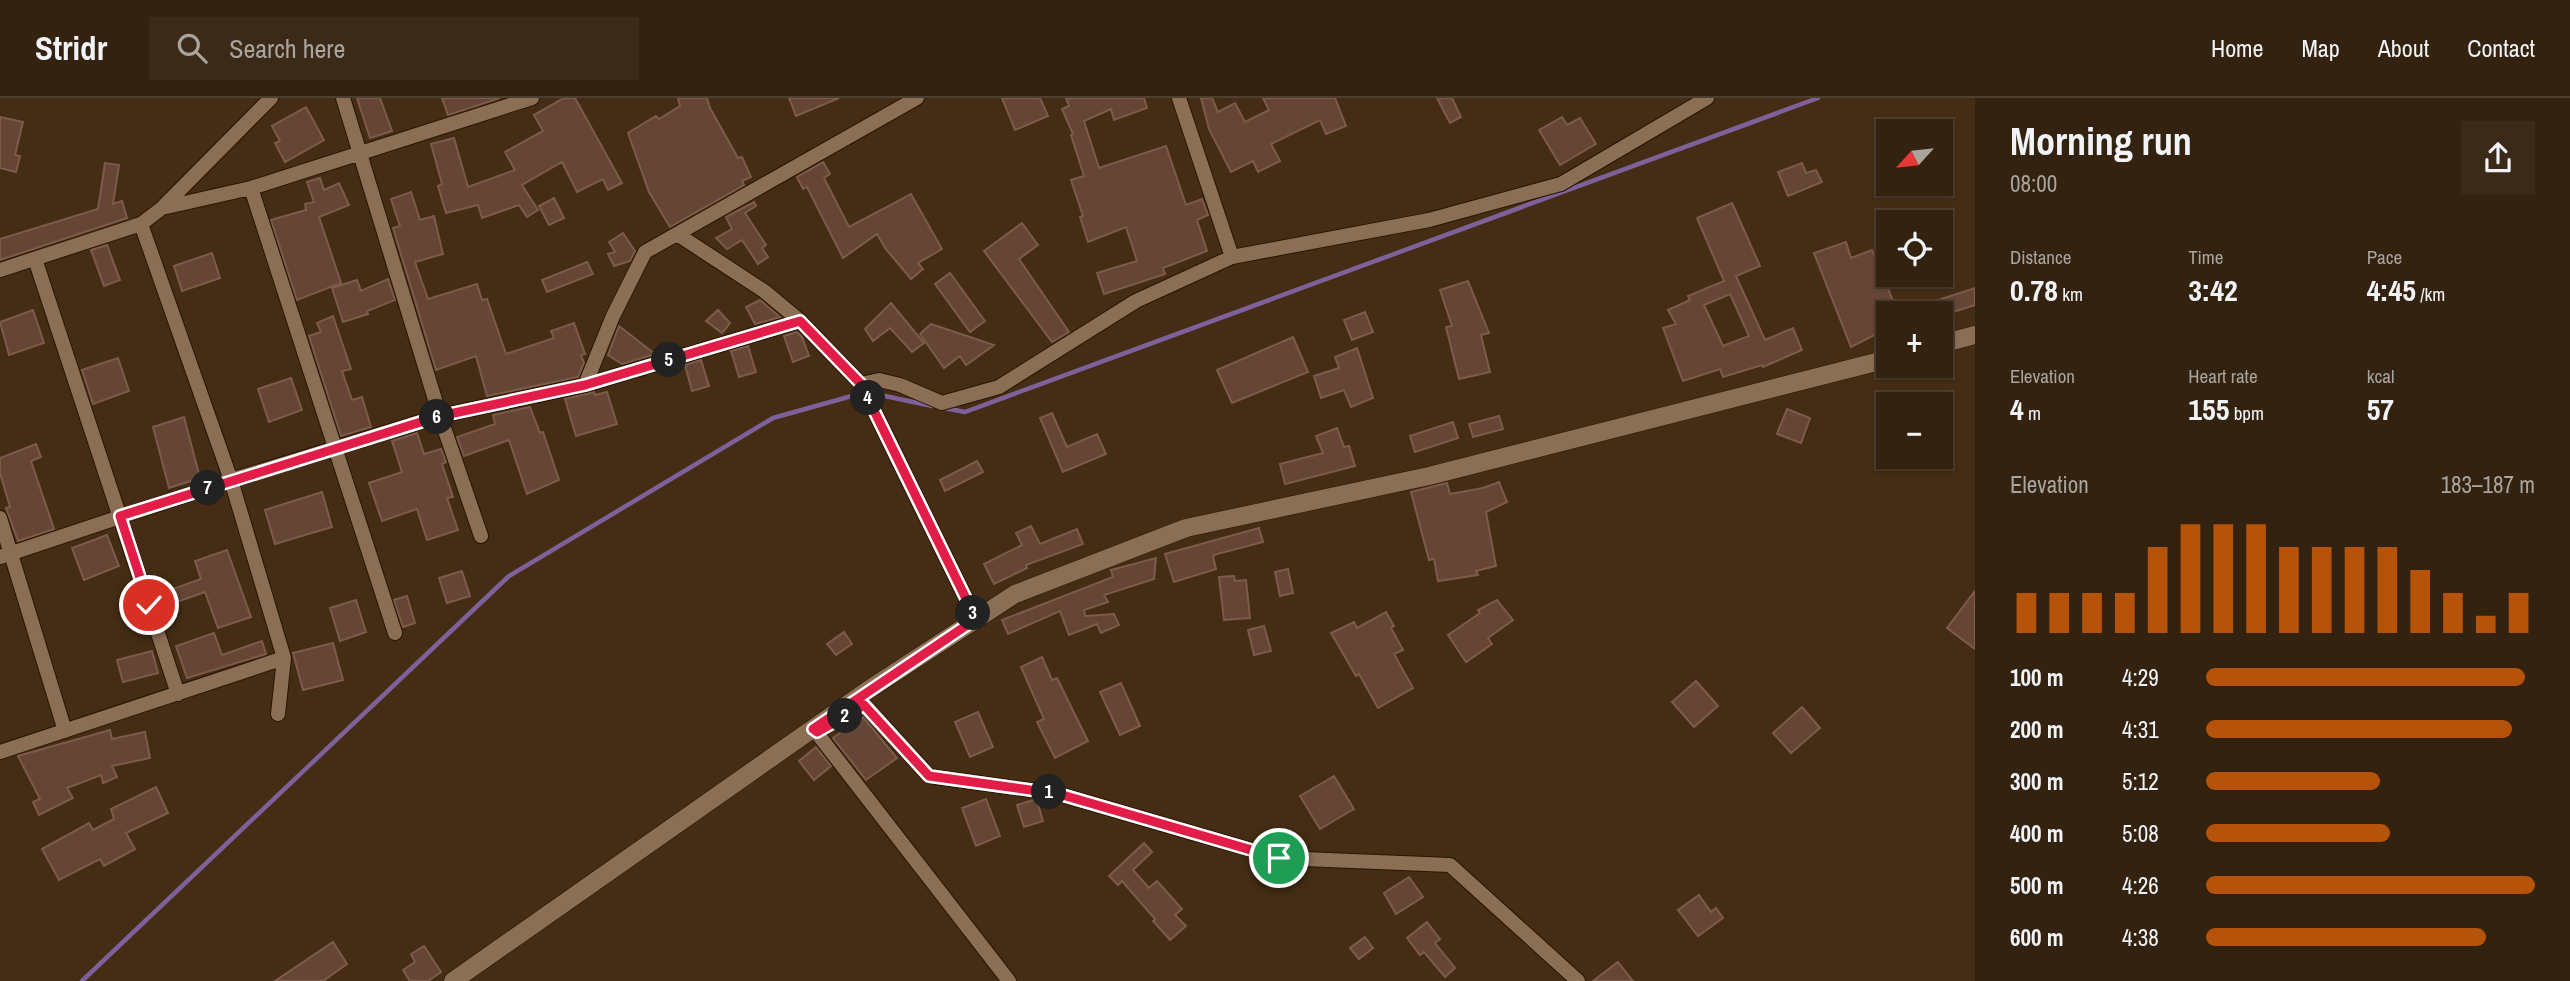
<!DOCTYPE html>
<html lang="en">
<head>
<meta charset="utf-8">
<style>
  :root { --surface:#33220f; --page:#3b2a18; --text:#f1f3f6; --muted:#a9a49e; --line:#4e3f2f; --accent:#b45309 }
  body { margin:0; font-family:"Archivo Narrow",sans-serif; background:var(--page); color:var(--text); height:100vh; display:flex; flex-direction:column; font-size:26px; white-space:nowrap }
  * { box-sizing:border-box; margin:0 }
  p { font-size:23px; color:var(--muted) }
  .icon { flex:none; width:38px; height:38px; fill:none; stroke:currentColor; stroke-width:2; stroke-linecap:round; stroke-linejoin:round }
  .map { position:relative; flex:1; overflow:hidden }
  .panel { display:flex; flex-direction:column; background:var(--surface); width:595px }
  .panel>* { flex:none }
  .needle { width:46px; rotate:243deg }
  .controls { position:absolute; left:1876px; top:21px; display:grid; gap:14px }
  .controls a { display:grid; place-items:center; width:77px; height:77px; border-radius:0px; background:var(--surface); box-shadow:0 2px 5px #0004,0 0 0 2px var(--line); font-size:35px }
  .pin { position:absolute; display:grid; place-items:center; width:60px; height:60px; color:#fff; margin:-30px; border:4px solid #fff; border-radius:50%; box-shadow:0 2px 7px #0007 }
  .km { position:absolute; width:35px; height:35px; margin:-18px; border-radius:50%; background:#222; color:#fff; font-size:19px; line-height:35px; text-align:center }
  .round { display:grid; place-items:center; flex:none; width:74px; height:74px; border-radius:0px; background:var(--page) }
  .headline { display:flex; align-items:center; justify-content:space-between; height:119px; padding:0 35px }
  h1 { font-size:38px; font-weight:700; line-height:52px }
  .metrics { display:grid; grid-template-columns:repeat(3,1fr); gap:10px; height:119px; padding:7px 35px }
  .metrics div { display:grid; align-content:center }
  .metrics b { font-size:30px; font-weight:700 }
  .metrics small { font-size:19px; font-weight:400 }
  .metrics p { font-size:19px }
  .chart { height:196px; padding:14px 35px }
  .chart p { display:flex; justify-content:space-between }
  .chart svg { width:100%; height:126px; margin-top:7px; stroke:var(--accent); stroke-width:6 }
  ul { padding:0 35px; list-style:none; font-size:23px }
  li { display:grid; grid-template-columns:112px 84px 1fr; align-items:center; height:52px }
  li i { height:18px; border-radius:9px; background:var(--accent) }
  header { display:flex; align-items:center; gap:42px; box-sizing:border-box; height:98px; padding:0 35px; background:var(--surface); border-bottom:2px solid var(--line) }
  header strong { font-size:33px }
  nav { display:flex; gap:38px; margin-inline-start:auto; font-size:24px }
  .search { width:490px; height:63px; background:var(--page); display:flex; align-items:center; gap:18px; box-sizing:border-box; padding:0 24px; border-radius:0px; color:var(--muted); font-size:26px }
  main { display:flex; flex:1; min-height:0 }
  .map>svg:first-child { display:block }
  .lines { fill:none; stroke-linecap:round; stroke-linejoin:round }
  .stream { stroke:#7e619a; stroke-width:4.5 }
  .building { fill:#654535; stroke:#7d5b4b; stroke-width:2; fill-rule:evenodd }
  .minor-casing { stroke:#291500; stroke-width:16 }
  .tertiary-casing { stroke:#291500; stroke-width:19 }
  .minor { stroke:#8a6f55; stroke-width:14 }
  .tertiary { stroke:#8a6f55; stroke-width:18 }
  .route-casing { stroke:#fff; stroke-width:14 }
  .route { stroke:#e11d48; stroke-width:9 }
</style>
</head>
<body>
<header>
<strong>Stridr</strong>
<div class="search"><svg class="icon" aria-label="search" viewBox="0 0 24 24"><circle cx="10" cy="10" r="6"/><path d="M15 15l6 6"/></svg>Search here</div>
<nav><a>Home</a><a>Map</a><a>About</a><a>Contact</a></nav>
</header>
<main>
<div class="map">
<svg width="1975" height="883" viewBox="0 0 1975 883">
  <rect width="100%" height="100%" fill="#442d14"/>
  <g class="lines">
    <path class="stream" d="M944,310l21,4 853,-314
      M82,883l427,-405 264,-158 93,-26 66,14"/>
  </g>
  <path class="building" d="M357,0h23l12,33 -22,7z
    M442,0h58l-52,17z
    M564,0h11l47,85 -14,7 -5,-11 -26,13 -15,-30 -40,23 16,25 -11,7 -8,-12 -37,13 -4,-13 -32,8 -8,-27 4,-2 -11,-40 23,-6 14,49 47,-17 -10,-18 38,-21 -9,-16z
    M678,0h29l3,10 28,50 4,-1 9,20 -9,4 2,4 -74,42 -21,-35 -21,-59 28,-17 3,3 21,-13z
    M789,0h50l-43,18z
    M1002,0h38l8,18 -33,14z
    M1066,0h78l3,10 -33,12 -3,-11 -27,12 15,47 67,-22 20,59 16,-6 6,16 -11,5 10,31 -44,17 2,6 -61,20 -7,-21 40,-12 -11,-34 -38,15 -8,-25 3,-1 -12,-36 13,-4 -13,-41 2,-1 -11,-25 7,-3z
    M1201,0h11l6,14 17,-9 10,19 24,-12 -6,-12h72l11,28 -20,8 -6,-14 -49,24 9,17 -22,11 -5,-11 -22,11 -22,-43z
    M1437,0h15l9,19 -11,6z
    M306,9l18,33 -39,22 -10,-19 5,-2 -8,-15z
    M0,19l23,5 -8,33 5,1 -4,16 -16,-4z
    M1562,19l5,8 13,-7 16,26 -36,21 -21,-35z
    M823,64l7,12 -6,4 25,49 62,-33 31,55 -24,14 5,6 -12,10 -26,-31 -8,-14 -34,24 -36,-71 -4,2 -6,-12z
    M105,65l14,2 -6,39 9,-3 5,17 -127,42v-21l98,-30z
    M1802,65l4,10 10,-3 6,12 -34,14 -10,-24z
    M320,80l4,12 15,-7 10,22 -30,12 22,66 -44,17 -26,-80 35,-10 -1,-6 9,-2 -7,-20z
    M411,94l9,28 14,-4 9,38 -28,8 13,37 49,-15 5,16 5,-1 19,55 48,-16 -3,-7 23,-8 11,31 -4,1 3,8 -6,14 -91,19 -11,-40 -40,14 -43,-142 7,-2 -9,-27z
    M554,100l10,20 -15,7 -10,-19z
    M754,104l2,4 -11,7 21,32 -4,3 6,9 -10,7 -16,-24 -15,9 -11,-11 16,-9 -6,-12z
    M1732,105l28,63 -24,10 29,64 28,-12 9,22 -39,17 -1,-2 -39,12 -3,-8 -37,12 -20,-53 13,-4 -8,-14 22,-10 -2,-4 36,-15 -27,-63zM1730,196l19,42 -26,10 -19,-41z
    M1022,125l16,22 -19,14 50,73 -17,10 -68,-91z
    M623,135l12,18 -5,10 -16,5 -6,-12 7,-2 -6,-10z
    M1846,144l5,16 21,-8 26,63h-10v15l-37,19 -37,-94z
    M107,147l13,35 -16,6 -13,-36z
    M212,155l8,25 -38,13 -8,-25z
    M587,164l6,12 -46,18 -5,-12z
    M950,175l35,48 -15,11 -35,-48z
    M388,181l7,21 -28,11 1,3 -25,8 -11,-34 25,-8 4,11z
    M1468,183l21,52 -8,2 9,37 -31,7 -13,-52 6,-1 -12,-36z
    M1975,190v17l-34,11v-3h-36l-1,-2z
    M760,202l20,17 -25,7 -9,-17z
    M891,205l33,40 -12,9 -22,-24 -17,13 -8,-12z
    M33,212l11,33 -35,12 -9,-33z
    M718,212l12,13 -8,10 -16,-12z
    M1365,214l8,20 -21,8 -8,-20z
    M333,218l18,53 -9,2 10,29 10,-3 9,30 -30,9 -32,-100 12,-4 -4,-9z
    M931,226l63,21 -28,20 -6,-9 -16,12 -24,-34z
    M619,228l36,28 -33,10 -14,-9z
    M797,234l5,5 7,19 -16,6 -9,-26z
    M1293,239l15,35 -76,31 -15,-33z
    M748,248l8,26 -17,5 -8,-26z
    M1357,250l16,50 -22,9 -7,-17 -23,8 -7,-22 25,-8 -4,-11z
    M118,260l11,33 -36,13 -11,-34z
    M701,262l8,26 -17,5 -7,-26z
    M291,280l11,32 -33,12 -11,-33z
    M594,294l1,3 12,-3 10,32 -41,12 -11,-37z
    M530,309l10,26 3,-1 16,48 -32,14 -18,-54 -45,16 -7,-19 38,-13 -2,-9z
    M1787,311l23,9 -9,25 -24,-9z
    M1052,315l15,34 30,-13 9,20 -43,18 -23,-54z
    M1499,318l4,13 -30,8 -4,-13z
    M184,319l16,61 -31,10 -16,-61z
    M1453,324l5,16 -43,14 -5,-16z
    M1337,330l7,19 5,-1 6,20 -70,18 -5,-20 43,-11 -7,-17z
    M417,335l7,21 17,-5 5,13 -4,2 11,33 -6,1 11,32 -31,10 -10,-31 -35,12 -13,-38 33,-11 -10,-31z
    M36,346l5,13 -10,4 23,68 -36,12 -12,-33 4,-1 -10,-34v-15z
    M977,363l6,11 -38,19 -5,-11z
    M1499,384l8,20 -21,10 10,54 -20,5 2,4 -40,6 -4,-22 -5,1 -18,-68 36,-9 3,11 33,-6z
    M322,394l10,35 -57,17 -10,-34z
    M1031,428l9,18 37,-15 6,15 -57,21 1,3 -33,16 -10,-20 38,-19 -6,-12z
    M1259,430l4,14 -46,12 -4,2 3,13 -42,13 -9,-28z
    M107,437l12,31 -35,14 -12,-32z
    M227,452l24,67 -33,11 -13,-36 -45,16 -4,-13 45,-16 -6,-18z
    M1156,460l-2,21 -50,16 4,7 -24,8 1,6 29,-2 5,11 -18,8 -4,-9 -28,11 -9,-24 -52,23 -6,-14 111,-43 -2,-7z
    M1288,471l5,24 -13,3 -5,-24z
    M462,473l8,25 -23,7 -8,-25z
    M1234,478l1,5 11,-1 4,38 -26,2 -5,-43z
    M1975,493v58l-28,-21z
    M407,498l8,27 -12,4 -9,-27z
    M356,502l10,32 -26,9 -10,-33z
    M1497,502l16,20 -25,18 4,6 -26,18 -18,-27 32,-22 -2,-3z
    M1386,514l8,14 -3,2 12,22 -9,4 19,34 -35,20 -19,-34 -3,2 -25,-43 23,-11 3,6z
    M1264,528l7,25 -17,4 -6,-25z
    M844,534l8,12 -16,11 -9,-11z
    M214,535l8,22 40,-14 4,13 -79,24 -11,-32z
    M333,545l10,37 -40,10 -10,-37z
    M152,553l6,22 -35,9 -6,-22z
    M1042,559l10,23 5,-2 31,63 -33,17 -18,-36 7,-3 -23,-52z
    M1696,583l22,25 -24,21 -22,-25z
    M1121,585l19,43 -20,9 -20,-43z
    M1802,609l18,21 -29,25 -18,-20z
    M978,614l15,35 -23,10 -15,-35z
    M863,619l34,41 -31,22 -33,-42z
    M110,632l2,9 33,-7 5,26 -38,8 5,11 -14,6 -2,-8 -34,13 6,10 -34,17 -6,-13 7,-3 -22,-43z
    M816,649l15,19 -17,14 -15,-19z
    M1334,678l20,33 -34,20 -20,-33z
    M156,689l12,26 -42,20 9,16 -31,17 -4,-7 -41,21 -17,-31 47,-26 4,7 21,-11 -3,-10z
    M986,701l14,37 -24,10 -14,-38z
    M1033,702l4,1 6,20 -19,6 -7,-22z
    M1144,745l8,9 -19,18 16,18 8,-7 25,28 -7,6 11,11 -16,14 -17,-19 2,-2 -33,-38 -4,4 -9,-9z
    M1409,779l14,20 -27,17 -12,-21z
    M1699,797l12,17 5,-4 7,10 -25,18 -20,-26z
    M1427,824l13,17 -5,4 20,25 -10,9 -21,-25 -4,3 -13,-17z
    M1365,839l8,11 -14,11 -9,-11z
    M333,844l14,22 -24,17h-48z
    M424,848l17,26 -13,9h-18l-7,-11 12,-8 -4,-8z
    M1618,864l15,19h-40z"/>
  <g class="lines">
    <g class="minor-casing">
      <path id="minor" d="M343,0l97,318 41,120
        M1179,0l53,159
        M251,90l144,445
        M163,109l108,-109
        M141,126l90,256 53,178 -6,56
        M677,136l87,57 36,30 61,63 115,235
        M35,161l143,435
        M0,172l141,-46 21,-16 89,-20 281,-90
        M861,286l18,-4 21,5 42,18 57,-16 137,-86 96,-44 197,-37 132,-36 146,-86
        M585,287l28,-69 32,-64 272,-154
        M0,420l65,213
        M0,459l231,-77 209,-64 145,-31 215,-64
        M834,624l31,-17 64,71 130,18 220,64 171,7 128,116
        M813,630l196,253
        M0,654l284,-94"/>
    </g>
    <g class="tertiary-casing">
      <path id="tertiary" d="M1941,246l34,-9
        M453,883l415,-291 147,-96 171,-66 243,-52 459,-117"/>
    </g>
    <use href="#minor" class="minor"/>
    <use href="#tertiary" class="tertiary"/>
  </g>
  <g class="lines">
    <g class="route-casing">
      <path id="route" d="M149,507l-29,-89 320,-100 145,-31 215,-64 61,63 115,235 -163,110 4,3 47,-27 65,71 130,18 220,64"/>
    </g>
    <use href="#route" class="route"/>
  </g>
</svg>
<div class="controls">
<a><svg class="needle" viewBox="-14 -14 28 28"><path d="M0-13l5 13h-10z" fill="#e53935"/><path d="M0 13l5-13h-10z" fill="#a9a49e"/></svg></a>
<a><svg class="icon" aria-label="locate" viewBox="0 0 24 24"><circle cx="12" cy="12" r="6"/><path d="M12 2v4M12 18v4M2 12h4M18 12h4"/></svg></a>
<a>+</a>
<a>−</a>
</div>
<div class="pin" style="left:1279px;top:760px;background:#1e9e55"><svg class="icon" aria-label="arrive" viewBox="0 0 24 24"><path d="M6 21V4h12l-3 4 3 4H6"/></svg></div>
<div class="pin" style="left:149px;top:507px;background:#d93025"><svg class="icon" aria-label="check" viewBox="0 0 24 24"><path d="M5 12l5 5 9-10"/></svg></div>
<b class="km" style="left:1049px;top:694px">1</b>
<b class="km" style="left:845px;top:618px">2</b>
<b class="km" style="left:973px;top:515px">3</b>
<b class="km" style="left:868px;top:300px">4</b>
<b class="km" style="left:669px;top:262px">5</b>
<b class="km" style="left:437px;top:319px">6</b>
<b class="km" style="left:208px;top:390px">7</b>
</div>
<section class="panel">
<div class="headline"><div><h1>Morning run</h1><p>08:00</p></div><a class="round"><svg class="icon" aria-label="share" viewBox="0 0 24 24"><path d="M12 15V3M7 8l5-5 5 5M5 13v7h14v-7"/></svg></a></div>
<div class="metrics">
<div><p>Distance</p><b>0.78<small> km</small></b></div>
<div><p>Time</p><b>3:42</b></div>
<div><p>Pace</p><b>4:45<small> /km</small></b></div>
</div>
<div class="metrics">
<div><p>Elevation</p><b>4<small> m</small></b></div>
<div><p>Heart rate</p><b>155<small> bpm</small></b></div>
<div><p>kcal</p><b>57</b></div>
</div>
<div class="chart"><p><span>Elevation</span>183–187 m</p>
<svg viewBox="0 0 160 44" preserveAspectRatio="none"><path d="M5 44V30M15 44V30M25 44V30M35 44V30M45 44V14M55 44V6M65 44V6M75 44V6M85 44V14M95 44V14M105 44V14M115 44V14M125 44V22M135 44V30M145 44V38M155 44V30"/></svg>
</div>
<ul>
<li><b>100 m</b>4:29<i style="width:97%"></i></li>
<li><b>200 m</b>4:31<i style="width:93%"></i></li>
<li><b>300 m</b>5:12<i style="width:53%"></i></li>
<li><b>400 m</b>5:08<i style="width:56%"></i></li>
<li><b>500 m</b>4:26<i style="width:100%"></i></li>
<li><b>600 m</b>4:38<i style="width:85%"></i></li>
</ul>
</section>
</main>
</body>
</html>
